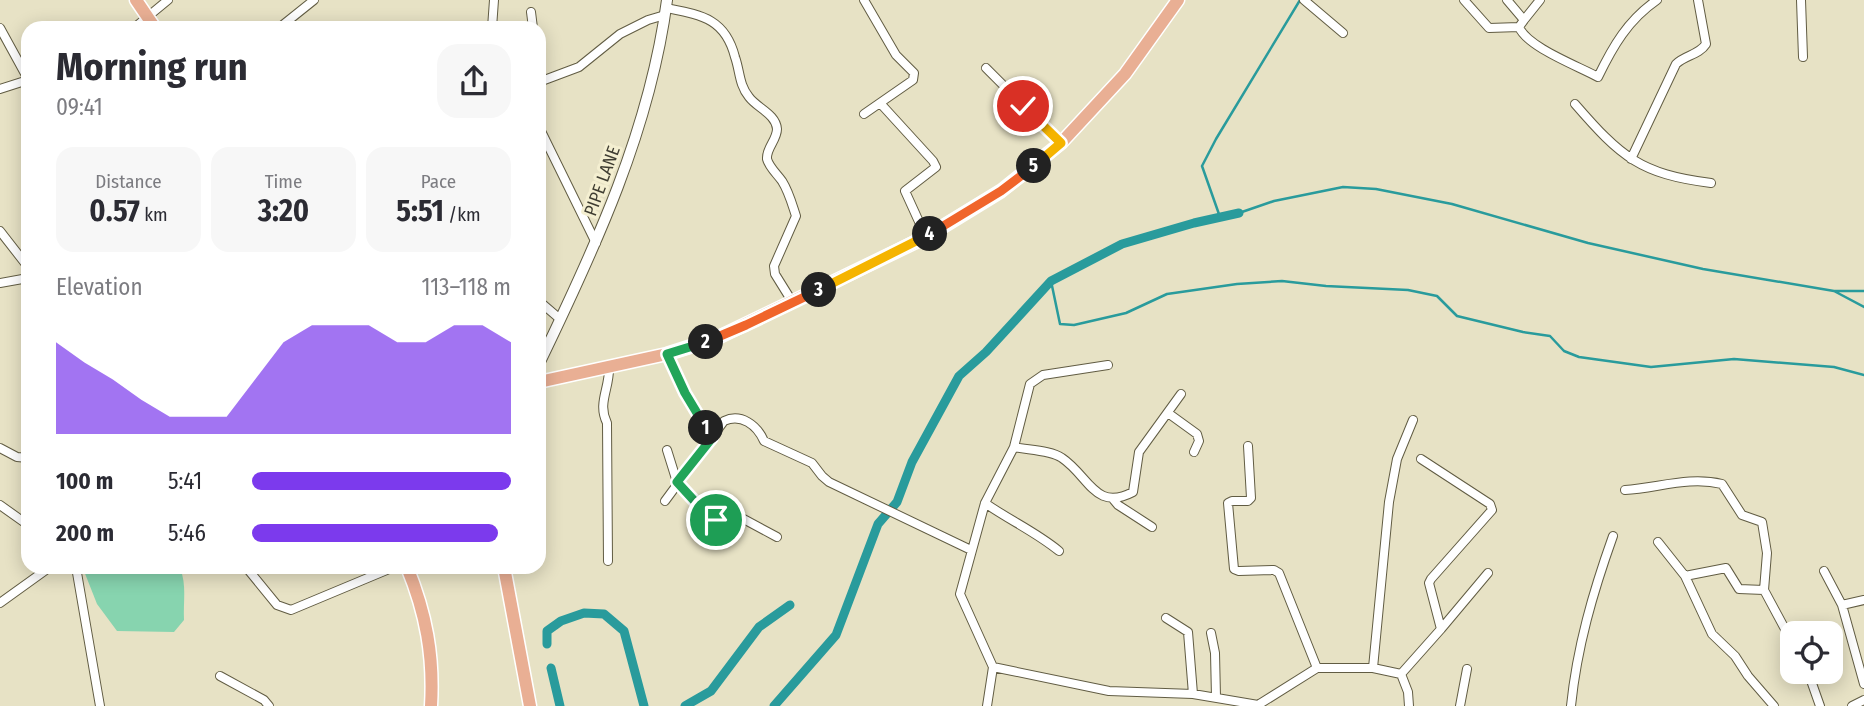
<!DOCTYPE html>
<html lang="en">
<head>
<meta charset="utf-8">
<style>
  :root { --surface:#fff; --page:#f7f7f7; --text:#2b2b33; --muted:#7c7c81; --accent:#7c3aed }
  body { margin:0; font-family:"Fira Sans Condensed",sans-serif; background:var(--page); color:var(--text); height:100vh; display:flex; flex-direction:column; font-size:26px; white-space:nowrap }
  * { box-sizing:border-box; margin:0 }
  p { font-size:23px; color:var(--muted) }
  .icon { flex:none; width:38px; height:38px; fill:none; stroke:currentColor; stroke-width:2; stroke-linecap:round; stroke-linejoin:round }
  .map { position:relative; flex:1; overflow:hidden }
  .side { position:absolute; left:21px; top:21px; width:525px; height:553px; display:flex; flex-direction:column; background:var(--surface); border-radius:21px; box-shadow:0 4px 18px #0003 }
  .side>* { flex:none }
  .buttons { position:absolute; left:1780px; top:621px; display:grid; gap:14px }
  .buttons a { display:grid; place-items:center; width:63px; height:63px; border-radius:14px; background:var(--surface); box-shadow:0 4px 18px #0003; font-size:35px }
  .pin { position:absolute; display:grid; place-items:center; width:60px; height:60px; color:#fff; margin:-30px; border:4px solid #fff; border-radius:50%; box-shadow:0 2px 7px #0007 }
  .km { position:absolute; width:35px; height:35px; margin:-18px; border-radius:50%; background:#222; color:#fff; font-size:19px; line-height:35px; text-align:center }
  .round { display:grid; place-items:center; flex:none; width:74px; height:74px; border-radius:21px; background:var(--page) }
  .headline { display:flex; align-items:center; justify-content:space-between; height:119px; padding:0 35px }
  h1 { font-size:38px; font-weight:700; line-height:52px }
  .metrics { display:grid; grid-template-columns:repeat(3,1fr); gap:10px; height:119px; padding:7px 35px }
  .metrics div { display:grid; align-content:center; border-radius:18px; background:var(--page); text-align:center }
  .metrics b { font-size:30px; font-weight:700 }
  .metrics small { font-size:19px; font-weight:400 }
  .metrics p { font-size:19px }
  .chart { height:196px; padding:14px 35px }
  .chart p { display:flex; justify-content:space-between }
  .chart svg { width:100%; height:126px; margin-top:7px; fill:var(--accent); opacity:.7 }
  ul { padding:0 35px; list-style:none; font-size:23px }
  li { display:grid; grid-template-columns:112px 84px 1fr; align-items:center; height:52px }
  li i { height:18px; border-radius:9px; background:var(--accent) }
  .map>svg:first-child { display:block }
  .green { fill:#87d4af }
  .lines { fill:none; stroke-linecap:round; stroke-linejoin:round }
  .stream { stroke:#299b9c; stroke-width:2.5 }
  .canal { stroke:#299b9c; stroke-width:9 }
  .minor-casing { stroke:#615c43; stroke-width:10 }
  .tertiary-casing { stroke:#615c43; stroke-width:12 }
  .primary-casing { stroke:#fff; stroke-width:15 }
  .minor { stroke:#fff; stroke-width:8 }
  .tertiary { stroke:#fff; stroke-width:10 }
  .primary { stroke:#e9af94; stroke-width:12 }
  .split-1-casing { stroke:#fff; stroke-width:14 }
  .split-2-casing { stroke:#fff; stroke-width:14 }
  .split-3-casing { stroke:#fff; stroke-width:14 }
  .split-4-casing { stroke:#fff; stroke-width:14 }
  .split-5-casing { stroke:#fff; stroke-width:14 }
  .split-6-casing { stroke:#fff; stroke-width:14 }
  .split-1 { stroke:#22a559; stroke-width:9 }
  .split-2 { stroke:#22a559; stroke-width:9 }
  .split-3 { stroke:#f0652b; stroke-width:9 }
  .split-4 { stroke:#f5b400; stroke-width:9 }
  .split-5 { stroke:#f0652b; stroke-width:9 }
  .split-6 { stroke:#f5b400; stroke-width:9 }
  .labels { text-anchor:middle; dominant-baseline:central; stroke-width:6; stroke-linejoin:round; paint-order:stroke }
  .street-label { font-size:18px; fill:#3f3d32; stroke:#f4efd1 }
</style>
</head>
<body>
<div class="map">
<svg width="1864" height="706" viewBox="0 0 1864 706">
  <rect width="100%" height="100%" fill="#e7e2c5"/>
  <path class="green" d="M89,567l91,1c7,17 3,34 4,52l-10,12 -57,-1 -20,-27 -13,-33z"/>
  <g class="lines">
    <path class="stream" d="M1239,213l35,-12 69,-14 33,2 76,15 136,39 115,26 131,22 30,16
      M1220,217l-18,-51 14,-27 84,-139
      M1051,281l9,43 14,1 52,-12 41,-19 70,-10 45,-3 44,5 82,4 29,6 20,20 66,16 27,4 14,15 15,6 72,10 83,-8 100,8 30,8
      M1834,291h30"/>
    <path class="canal" d="M547,644v-13l14,-10 23,-8 20,1 20,17 20,75
      M551,668l9,38
      M685,706l26,-15 48,-64 31,-22
      M774,706l62,-71 42,-111 19,-22 15,-40 47,-86 27,-24 65,-71 71,-37 72,-21 45,-10"/>
    <g class="minor-casing">
      <path id="minor" d="M864,0l32,55 18,18 -1,7 -49,34
        M1304,0l39,33
        M1464,0l25,28 30,-1 5,-7 -17,-20
        M1801,0l2,57
        M666,8c35,7 59,10 69,49 5,14 4,28 14,40 8,11 27,17 28,32 0,11 -11,19 -10,30 2,8 10,15 15,22 7,11 10,23 14,35l-22,50 1,8 18,29
        M531,12l2,16
        M1524,20l16,-20
        M1519,27c8,20 59,39 79,50 15,-31 30,-57 59,-77
        M0,28l28,51
        M134,28l34,-28
        M279,28l35,-28
        M379,28h13
        M492,28l2,-28
        M539,66l2,14
        M986,68l75,75
        M539,82l40,-15 41,-33 28,-14 17,-5
        M0,89l28,-9
        M880,103l53,58 3,6 -31,24 21,46
        M1575,104c46,53 65,70 136,79
        M539,127l57,116
        M1631,159l45,-95c9,-9 23,-9 30,-20l-8,-44
        M0,231l28,36
        M0,283l28,-5
        M539,301l21,18
        M667,354l18,39 27,45
        M1168,413l29,21 2,7 -5,11
        M1248,446l3,52 -3,3h-16l-4,2 6,66 5,2 35,-1 5,3 38,95
        M1014,447l16,-63 13,-9 65,-10
        M0,448l17,9 11,1
        M667,450l10,32 23,25 5,10 11,3 9,-11 52,28
        M1625,490c33,-2 64,-14 97,-6l20,31 20,7 5,31 -3,37
        M1113,499l5,6 34,22
        M665,501l59,-80c17,-8 33,4 40,20l48,22 10,13 7,6 142,68
        M985,503c24,17 51,29 74,48
        M0,505l28,20
        M1658,542l27,34 27,58 23,22 13,20 26,30
        M608,561l-1,-138c-10,-20 3,-35 2,-56
        M76,567l24,139
        M246,567l31,38 14,5 103,-43
        M1824,571l18,34 22,79
        M1685,576l41,-8 13,21 25,1 28,52
        M0,603l50,-36
        M1842,605l22,-5
        M1166,618l22,14 5,62
        M1441,629l47,-56
        M1211,633l4,20 1,44
        M993,667l116,24 84,3 65,11 59,-37h56l28,6
        M1373,668l16,-166 8,-43 16,-39
        M1808,672l12,34
        M1401,674l40,-45 -12,-46 2,-4 61,-69 -2,-6 -69,-45
        M1401,674l7,18 1,14
        M220,676l44,24 5,6
        M987,706l6,-39 -33,-73 25,-91 29,-56c14,3 37,3 48,11 27,18 33,54 71,34l6,-40 42,-58
        M1460,706l7,-37
        M1571,706c6,-59 22,-114 42,-170
        M1852,706l12,-6"/>
    </g>
    <g class="tertiary-casing">
      <path id="tertiary" d="M539,364c56,-116 111,-234 128,-364"/>
    </g>
    <g class="primary-casing">
      <path id="primary" d="M136,0l19,28
        M539,382l128,-28 50,-16 209,-101 75,-46 60,-48 64,-69 53,-74
        M407,567c19,46 27,89 24,139
        M504,567l26,139"/>
    </g>
    <use href="#minor" class="minor"/>
    <use href="#tertiary" class="tertiary"/>
    <use href="#primary" class="primary"/>
  </g>
  <g class="lines">
    <g class="split-1-casing">
      <path id="split-1" d="M706,428l6,10 -35,44 23,25 5,10 11,3"/>
    </g>
    <g class="split-2-casing">
      <path id="split-2" d="M706,342l-39,12 18,39 21,35"/>
    </g>
    <g class="split-3-casing">
      <path id="split-3" d="M706,342l40,-17 73,-35"/>
    </g>
    <g class="split-4-casing">
      <path id="split-4" d="M819,290l111,-56"/>
    </g>
    <g class="split-5-casing">
      <path id="split-5" d="M930,234l71,-43 33,-25"/>
    </g>
    <g class="split-6-casing">
      <path id="split-6" d="M1023,106l38,37 -27,23"/>
    </g>
    <use href="#split-1" class="split-1"/>
    <use href="#split-2" class="split-2"/>
    <use href="#split-3" class="split-3"/>
    <use href="#split-4" class="split-4"/>
    <use href="#split-5" class="split-5"/>
    <use href="#split-6" class="split-6"/>
  </g>
  <g class="labels">
    <g class="street-label">
      <text transform="translate(602 181) rotate(-70)">PIPE LANE</text>
    </g>
  </g>
</svg>
<div class="buttons">
<a><svg class="icon" aria-label="locate" viewBox="0 0 24 24"><circle cx="12" cy="12" r="6"/><path d="M12 2v4M12 18v4M2 12h4M18 12h4"/></svg></a>
</div>
<div class="pin" style="left:716px;top:520px;background:#1e9e55"><svg class="icon" aria-label="arrive" viewBox="0 0 24 24"><path d="M6 21V4h12l-3 4 3 4H6"/></svg></div>
<div class="pin" style="left:1023px;top:106px;background:#d93025"><svg class="icon" aria-label="check" viewBox="0 0 24 24"><path d="M5 12l5 5 9-10"/></svg></div>
<b class="km" style="left:706px;top:428px">1</b>
<b class="km" style="left:706px;top:342px">2</b>
<b class="km" style="left:819px;top:290px">3</b>
<b class="km" style="left:930px;top:234px">4</b>
<b class="km" style="left:1034px;top:166px">5</b>
<section class="side">
<div class="headline"><div><h1>Morning run</h1><p>09:41</p></div><a class="round"><svg class="icon" aria-label="share" viewBox="0 0 24 24"><path d="M12 15V3M7 8l5-5 5 5M5 13v7h14v-7"/></svg></a></div>
<div class="metrics">
<div><p>Distance</p><b>0.57<small> km</small></b></div>
<div><p>Time</p><b>3:20</b></div>
<div><p>Pace</p><b>5:51<small> /km</small></b></div>
</div>
<div class="chart"><p><span>Elevation</span>113–118 m</p>
<svg viewBox="0 0 160 44" preserveAspectRatio="none"><path d="M0 44V12L10 19L20 25L30 32L40 38L50 38L60 38L70 25L80 12L90 6L100 6L110 6L120 12L130 12L140 6L150 6L160 12V44z"/></svg>
</div>
<ul>
<li><b>100 m</b>5:41<i style="width:100%"></i></li>
<li><b>200 m</b>5:46<i style="width:95%"></i></li>
</ul>
</section>
</div>
</body>
</html>
